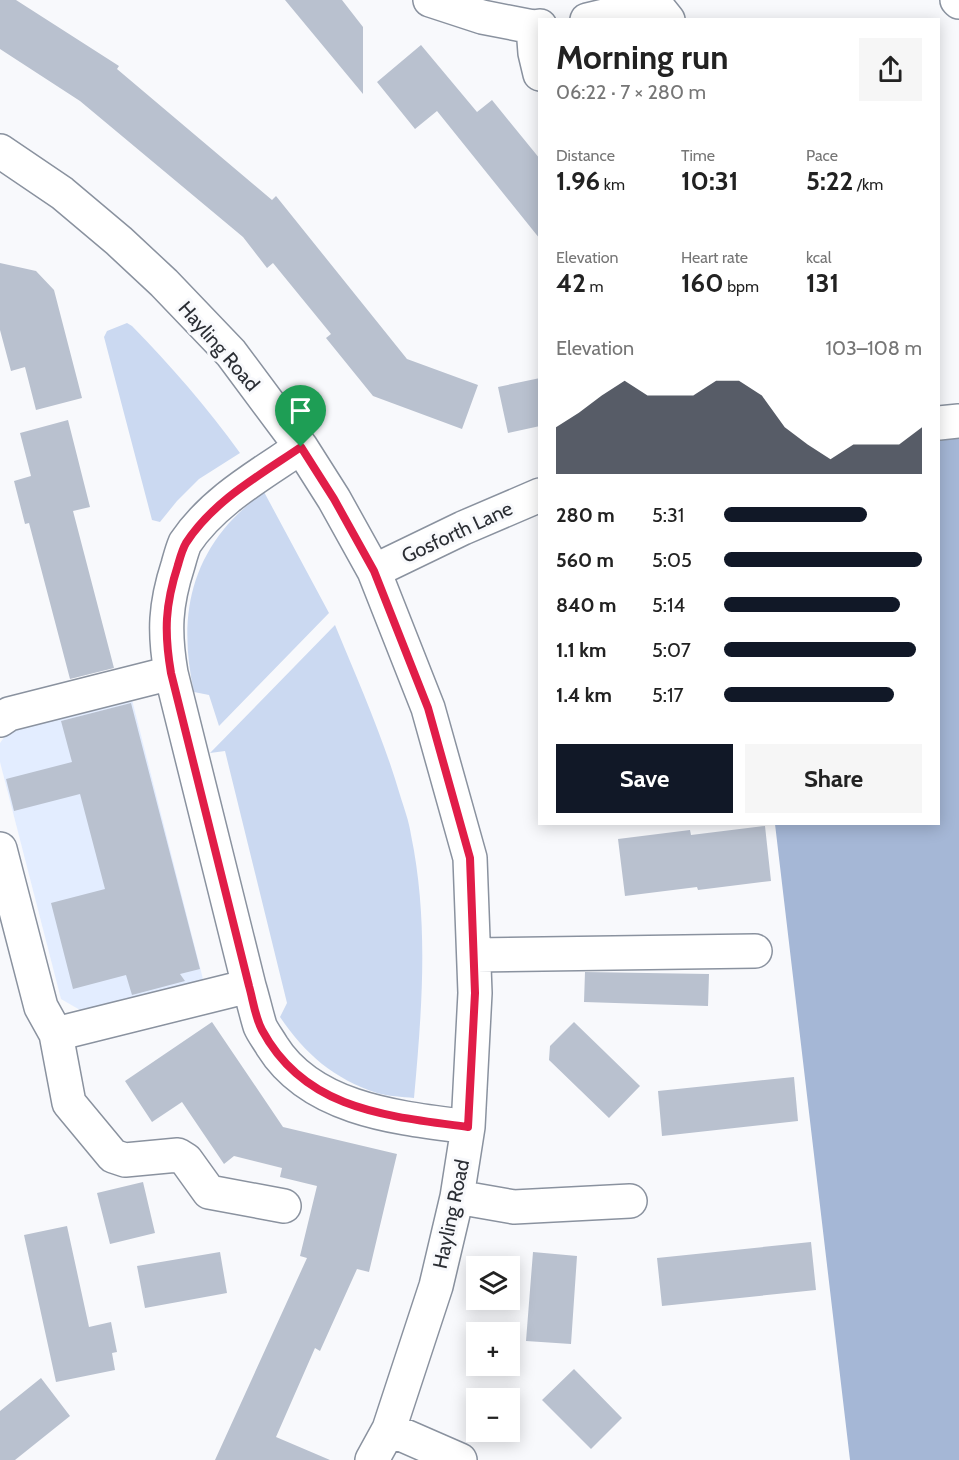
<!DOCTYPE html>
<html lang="en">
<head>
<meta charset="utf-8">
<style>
  :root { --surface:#fff; --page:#f6f6f6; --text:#222; --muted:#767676; --accent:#111827 }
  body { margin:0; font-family:Cabin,sans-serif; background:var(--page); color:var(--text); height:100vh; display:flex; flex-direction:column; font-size:22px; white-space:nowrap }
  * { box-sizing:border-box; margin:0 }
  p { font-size:20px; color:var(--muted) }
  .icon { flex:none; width:33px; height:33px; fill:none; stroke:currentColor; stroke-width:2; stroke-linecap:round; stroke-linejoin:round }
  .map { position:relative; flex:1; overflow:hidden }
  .sheet { position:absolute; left:538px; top:18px; width:402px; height:807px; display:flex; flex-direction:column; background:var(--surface); border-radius:0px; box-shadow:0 3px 15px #0003 }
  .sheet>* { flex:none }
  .fabs { position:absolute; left:466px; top:1256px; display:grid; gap:12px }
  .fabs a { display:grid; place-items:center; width:54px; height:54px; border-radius:0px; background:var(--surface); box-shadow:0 3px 15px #0003; font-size:30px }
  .pin { position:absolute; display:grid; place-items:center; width:51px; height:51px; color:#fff; margin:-62px -26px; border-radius:50% 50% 50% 0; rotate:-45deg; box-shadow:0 0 6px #0007 }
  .pin .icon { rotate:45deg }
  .round { display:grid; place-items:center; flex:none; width:63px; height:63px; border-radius:0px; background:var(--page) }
  .summary { display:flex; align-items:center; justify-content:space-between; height:102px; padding:0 18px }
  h1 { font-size:33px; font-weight:700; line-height:45px }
  .figures { display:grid; grid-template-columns:repeat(3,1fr); gap:9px; height:102px; padding:6px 18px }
  .figures div { display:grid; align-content:center }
  .figures b { font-size:26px; font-weight:700 }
  .figures small { font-size:16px; font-weight:400 }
  .figures p { font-size:16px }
  .chart { height:168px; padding:12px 18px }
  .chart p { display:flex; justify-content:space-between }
  .chart svg { width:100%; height:108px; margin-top:6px; fill:var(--accent); opacity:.7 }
  .action { display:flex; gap:12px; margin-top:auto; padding:12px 18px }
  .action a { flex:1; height:69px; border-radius:0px; background:var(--accent); color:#fff; font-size:24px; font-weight:700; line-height:69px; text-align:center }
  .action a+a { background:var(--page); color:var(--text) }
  ul { padding:0 18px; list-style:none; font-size:20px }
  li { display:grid; grid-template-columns:96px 72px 1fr; align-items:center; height:45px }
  li i { height:15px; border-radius:8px; background:var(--accent) }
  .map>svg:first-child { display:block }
  .built { fill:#e3edff }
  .green { fill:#cbd9f1 }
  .forest { fill:#a5b7d6 }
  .building { fill:#b9c1cf }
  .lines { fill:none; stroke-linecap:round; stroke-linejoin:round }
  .minor-casing { stroke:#8a929f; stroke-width:36 }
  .minor { stroke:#fff; stroke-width:33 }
  .route-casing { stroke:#fff; stroke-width:12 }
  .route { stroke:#e11d48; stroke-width:8 }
  .labels { text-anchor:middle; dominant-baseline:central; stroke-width:6; stroke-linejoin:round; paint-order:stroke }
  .street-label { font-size:20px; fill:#2b2e34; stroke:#f8f9fc }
</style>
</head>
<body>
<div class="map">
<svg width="959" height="1460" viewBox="0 0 959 1460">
  <rect width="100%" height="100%" fill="#f8f9fc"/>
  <path class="built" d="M130,692l75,295 -118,27 -26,-15 -61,-237v-19l16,-22z"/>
  <path class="green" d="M127,323l5,3c39,40 75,81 108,127l-41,26 -22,22 -17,21 -8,-2 -48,-183 3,-6z
    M263,490l66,123 -110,113 -10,-31 -15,-3c-13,-59 -9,-115 30,-163 11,-14 27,-26 39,-39z
    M335,625c23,56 48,112 65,170 4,13 9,26 11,40 18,87 11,175 3,263 -12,-1 -26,-2 -37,-5 -43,-14 -72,-39 -97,-76l7,-14 -62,-252 -15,2z"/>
  <path class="forest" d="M959,437v1023h-109l-75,-636h164v-384z"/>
  <path class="building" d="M0,0h16l103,66 -2,3 155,131 4,-4 131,163 71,26 -16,44 -89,-33 -47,-58 5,-4 -58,-71 -6,5 -24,-31 -163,-136 -80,-52z
    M285,0h57l21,27v67z
    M421,45l56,67 15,-12 48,59v80l-103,-128 -22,18 -38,-47z
    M0,263l36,8 18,19 28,108 -46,12 -11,-43 -14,4 -11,-41z
    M540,378v48l-32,7 -10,-46z
    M68,420l22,87 -17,4 41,157 -44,11 -41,-156 -4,1 -11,-43 17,-5 -11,-43z
    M131,703l69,266 -20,5 5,7 -53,14 -6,-20 -53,14 -22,-86 54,-14 -25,-95 -66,17 -8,-32 66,-17 -11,-41z
    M765,826l6,55 -73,9 -1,-3 -72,9 -7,-57 72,-9 1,5z
    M585,972l124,2 -1,32 -124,-4z
    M212,1022l71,105 114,27 -28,118 -12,-3 -37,82 -5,-3 -39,89 54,23h-115l92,-202 -7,-2 17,-70 -37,-9 2,-9 -48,-12 -10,8 -42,-62 -30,20 -27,-41z
    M574,1022l66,64 -31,32 -60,-58 1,-14z
    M794,1077l4,44 -136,15 -4,-45z
    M143,1182l12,51 -45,11 -13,-51z
    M67,1226l22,101 22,-5 6,30 -5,1 3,17 -59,12 -32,-147z
    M811,1242l5,48 -154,16 -5,-48z
    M220,1252l7,41 -82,15 -8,-42z
    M533,1252l44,4 -6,88 -45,-3z
    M574,1369l48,49 -31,31 -49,-49z
    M41,1378l29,38 -55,44h-15v-49z"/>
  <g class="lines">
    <g class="minor-casing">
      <path id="minor" d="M430,0l52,17 51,10 7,-1
        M652,0l16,20
        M957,0l2,2
        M587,20l30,-7 31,-13
        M533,27l2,26 5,21
        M0,151l62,42 57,48 45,42 67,70 70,94 33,52 40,72 54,137 42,150 5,135 -7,134 -11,70 -21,89 -47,143 -17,31
        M939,423l20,-2
        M301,447c-41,28 -88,54 -116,96 -3,7 -5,15 -7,22 -13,40 -14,67 -7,108l78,313c4,13 7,27 11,40 3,7 8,13 12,20 40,64 127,72 196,81
        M374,571l89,-43 77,-33
        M0,720l9,-6 162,-41
        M0,849l41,158 15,27 193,-48
        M474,955l281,-4
        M56,1034l13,69 44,53 12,4 53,-5 8,5 23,32 75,14
        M457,1197l57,10 116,-6
        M389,1429l71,31"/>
    </g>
    <use href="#minor" class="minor"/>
  </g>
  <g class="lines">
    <g class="route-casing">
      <path id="route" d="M301,447l33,52 40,72 54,137 42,150 5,135 -7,134c-82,-11 -163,-17 -206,-97 -7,-13 -9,-30 -13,-44l-78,-313c-7,-41 -6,-68 7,-108 2,-7 4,-15 8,-22 27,-42 74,-68 115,-96z"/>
    </g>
    <use href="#route" class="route"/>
  </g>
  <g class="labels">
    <g class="street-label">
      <text transform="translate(219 346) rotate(49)">Hayling Road</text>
      <text transform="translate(457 532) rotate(-25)">Gosforth Lane</text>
      <text transform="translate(451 1214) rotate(-78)">Hayling Road</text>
    </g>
  </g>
</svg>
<div class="fabs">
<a><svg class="icon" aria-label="layers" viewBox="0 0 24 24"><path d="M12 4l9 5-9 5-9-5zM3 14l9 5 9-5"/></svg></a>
<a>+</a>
<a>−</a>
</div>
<div class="pin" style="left:301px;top:447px;background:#1e9e55"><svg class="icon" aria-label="arrive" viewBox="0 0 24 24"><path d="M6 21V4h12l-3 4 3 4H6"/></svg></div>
<section class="sheet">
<div class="summary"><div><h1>Morning run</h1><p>06:22 · 7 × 280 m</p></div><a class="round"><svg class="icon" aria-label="share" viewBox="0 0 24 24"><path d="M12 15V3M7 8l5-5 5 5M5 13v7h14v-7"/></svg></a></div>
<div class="figures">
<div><p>Distance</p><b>1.96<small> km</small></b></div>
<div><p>Time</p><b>10:31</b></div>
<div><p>Pace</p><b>5:22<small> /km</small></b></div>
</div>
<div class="figures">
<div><p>Elevation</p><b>42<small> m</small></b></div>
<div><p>Heart rate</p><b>160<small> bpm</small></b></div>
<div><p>kcal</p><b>131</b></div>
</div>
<div class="chart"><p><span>Elevation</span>103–108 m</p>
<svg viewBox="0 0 160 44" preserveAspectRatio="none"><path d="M0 44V25L10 19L20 12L30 6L40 12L50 12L60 12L70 6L80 6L90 12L100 25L110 32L120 38L130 32L140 32L150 32L160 25V44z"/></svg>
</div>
<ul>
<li><b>280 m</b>5:31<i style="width:72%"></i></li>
<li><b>560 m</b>5:05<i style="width:100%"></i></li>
<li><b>840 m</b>5:14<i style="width:89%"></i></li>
<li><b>1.1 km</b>5:07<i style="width:97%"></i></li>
<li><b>1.4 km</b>5:17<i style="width:86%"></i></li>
</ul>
<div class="action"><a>Save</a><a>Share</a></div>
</section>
</div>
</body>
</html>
